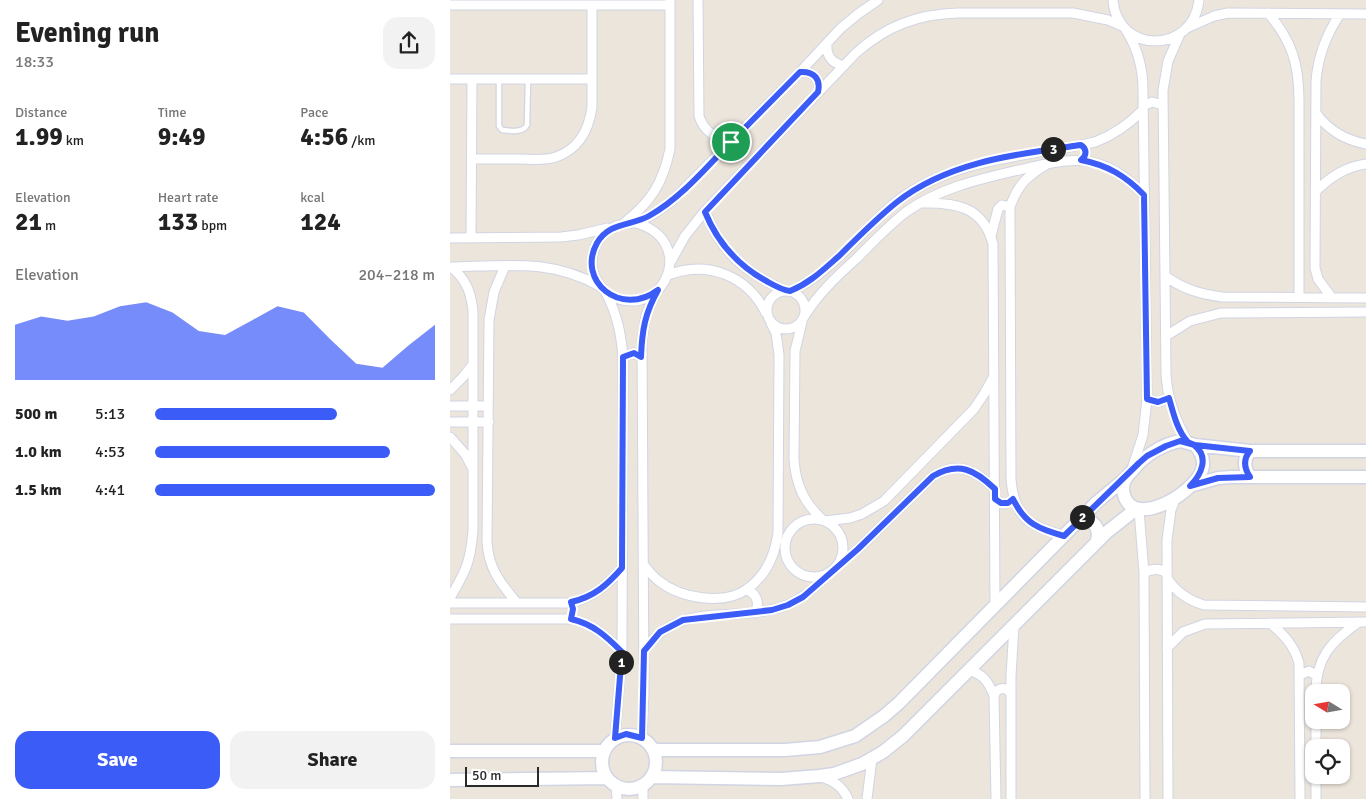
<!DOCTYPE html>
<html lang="en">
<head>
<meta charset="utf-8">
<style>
  :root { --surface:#fff; --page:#f2f2f2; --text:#222; --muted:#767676; --accent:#3c5cf8 }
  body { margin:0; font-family:Signika,sans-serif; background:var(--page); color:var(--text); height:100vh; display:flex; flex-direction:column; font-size:19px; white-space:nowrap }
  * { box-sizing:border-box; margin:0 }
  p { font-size:16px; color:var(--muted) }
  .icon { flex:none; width:28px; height:28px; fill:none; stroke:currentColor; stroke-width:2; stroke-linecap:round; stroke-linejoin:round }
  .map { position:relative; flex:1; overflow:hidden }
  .details { display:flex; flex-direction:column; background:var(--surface); width:450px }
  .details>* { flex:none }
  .needle { width:32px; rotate:281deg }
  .controls { position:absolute; left:855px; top:684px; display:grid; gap:10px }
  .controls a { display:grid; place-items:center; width:45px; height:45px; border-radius:10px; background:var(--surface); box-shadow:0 1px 4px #0004; font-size:25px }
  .scale { position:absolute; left:15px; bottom:12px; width:74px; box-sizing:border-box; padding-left:5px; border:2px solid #2a2a2a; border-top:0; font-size:14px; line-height:18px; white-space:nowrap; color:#2a2a2a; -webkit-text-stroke:4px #fff; paint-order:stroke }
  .pin { position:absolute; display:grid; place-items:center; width:42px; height:42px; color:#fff; margin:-21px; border:2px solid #fff; border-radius:50%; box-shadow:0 1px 5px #0007 }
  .km { position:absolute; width:25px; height:25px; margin:-12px; border-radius:50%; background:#222; color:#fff; font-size:14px; line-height:25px; text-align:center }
  .round { display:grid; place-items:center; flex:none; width:52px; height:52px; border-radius:15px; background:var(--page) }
  .headline { display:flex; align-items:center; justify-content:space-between; height:85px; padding:0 15px }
  h1 { font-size:28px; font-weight:800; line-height:38px }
  .metrics { display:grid; grid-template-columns:repeat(3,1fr); gap:8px; height:85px; padding:5px 15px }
  .metrics div { display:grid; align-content:center }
  .metrics b { font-size:25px; font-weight:800 }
  .metrics small { font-size:14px; font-weight:400 }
  .metrics p { font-size:14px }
  .chart { height:140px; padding:10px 15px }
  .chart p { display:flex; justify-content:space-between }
  .chart svg { width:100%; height:90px; margin-top:5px; fill:var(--accent); opacity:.7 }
  .button { display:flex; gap:10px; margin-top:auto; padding:10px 15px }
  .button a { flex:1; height:58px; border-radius:15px; background:var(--accent); color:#fff; font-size:20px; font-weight:800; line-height:58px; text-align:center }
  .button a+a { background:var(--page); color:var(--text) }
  ul { padding:0 15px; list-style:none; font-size:16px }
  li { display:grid; grid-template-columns:80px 60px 1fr; align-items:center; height:38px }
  li i { height:12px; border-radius:6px; background:var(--accent) }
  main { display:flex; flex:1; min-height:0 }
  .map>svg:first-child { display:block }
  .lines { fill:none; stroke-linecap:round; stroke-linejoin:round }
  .lane-casing { stroke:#d1d4e3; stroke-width:7 }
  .street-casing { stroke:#d1d4e3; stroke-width:11 }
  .secondary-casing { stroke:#d1d4e3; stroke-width:15 }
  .lane { stroke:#fff; stroke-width:4.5 }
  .street { stroke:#fff; stroke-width:9 }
  .secondary { stroke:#fff; stroke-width:12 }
  .route-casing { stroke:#fff; stroke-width:10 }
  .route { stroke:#3c5cf8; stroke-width:6 }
</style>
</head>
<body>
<main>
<section class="details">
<div class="headline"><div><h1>Evening run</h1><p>18:33</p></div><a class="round"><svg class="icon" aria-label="share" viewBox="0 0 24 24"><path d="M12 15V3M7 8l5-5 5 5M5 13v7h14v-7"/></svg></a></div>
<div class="metrics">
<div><p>Distance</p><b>1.99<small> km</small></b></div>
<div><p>Time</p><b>9:49</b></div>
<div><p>Pace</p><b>4:56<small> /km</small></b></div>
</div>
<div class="metrics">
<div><p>Elevation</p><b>21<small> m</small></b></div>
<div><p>Heart rate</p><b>133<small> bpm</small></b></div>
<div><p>kcal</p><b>124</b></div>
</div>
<div class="chart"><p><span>Elevation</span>204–218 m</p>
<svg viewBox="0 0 160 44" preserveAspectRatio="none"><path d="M0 44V17L10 13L20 15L30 13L40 8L50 6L60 11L70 20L80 22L90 15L100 8L110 11L120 24L130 36L140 38L150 27L160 17V44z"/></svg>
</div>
<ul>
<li><b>500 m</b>5:13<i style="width:65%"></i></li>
<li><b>1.0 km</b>4:53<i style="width:84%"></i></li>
<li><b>1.5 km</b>4:41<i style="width:100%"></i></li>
</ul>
<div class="button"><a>Save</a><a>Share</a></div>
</section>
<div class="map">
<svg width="916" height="799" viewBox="0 0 916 799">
  <rect width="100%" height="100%" fill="#ece5dc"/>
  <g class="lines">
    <g class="lane-casing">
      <path id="lane" d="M49,79v47l3,4c9,1 21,3 25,-5l1,-46"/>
    </g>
    <g class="street-casing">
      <path id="street" d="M248,0l1,116c5,16 16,21 32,26
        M663,0c4,54 80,55 86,0
        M0,5h220
        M818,13c24,28 31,51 31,88v196
        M737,28l27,-12 14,-3 138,1
        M676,30c12,19 17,37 17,60l4,309 -4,36 -11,34
        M730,34l-12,27 -5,29 3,283c1,26 9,47 22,69
        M377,43c-1,13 4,20 17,23
        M350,72c14,-1 21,7 18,20
        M0,79h142
        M693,106l9,-4 11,3
        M866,113c12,17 29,27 50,31
        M22,159c15,0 30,0 46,0 12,0 26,2 38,-2 23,-8 33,-28 36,-50v-102
        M599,163c-21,12 -31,21 -39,44l1,272c3,39 18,47 54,57
        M865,192c15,-15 30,-25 51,-28
        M470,203c35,-1 63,3 73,41l2,362
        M255,211c16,42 41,62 81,80
        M174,223c27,-21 39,-40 46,-74v-149
        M186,223c61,17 30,94 -20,75 -9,-4 -17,-12 -21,-21 -8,-19 1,-43 21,-51 7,-3 15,-2 22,-4 13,-5 24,-14 35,-22l127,-128 41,-44 17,-14 20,-14
        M541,236l7,-27 4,-4 8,2
        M0,238l111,-1 17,-2 30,-7
        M21,238l1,-159
        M220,263l15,-27 20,-25 151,-158c30,-27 62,-39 102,-40h115l35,7 16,7
        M55,266l-11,26 -5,28 -2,222c2,28 13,40 30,61
        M0,267c55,-1 101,-9 151,20
        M218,275c39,-15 79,0 98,38
        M715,276c18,13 35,18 57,21l144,1
        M317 310a19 19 0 1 1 38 0a19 19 0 1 1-38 0Z
        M340,291c41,-16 74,-65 110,-92 58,-42 128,-42 195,-57 19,-7 33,-17 48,-32
        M156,293c11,21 15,40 17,64l-1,295 -7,86
        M882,298l-14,-19 -3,-11 1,-187c2,-26 10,-46 24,-67
        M355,315c14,-22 32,-39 51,-56 16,-16 32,-33 50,-47 33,-24 74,-33 113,-42 55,-13 83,-19 125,25
        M352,322l-7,29 -1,109c2,25 10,43 29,60
        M716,336l24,-15 31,-8 145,-1
        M173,357l11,-4 7,4
        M0,390l13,-13 10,-13
        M697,399l11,3 11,-4
        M0,406h38
        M0,422h39
        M0,437l15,17 7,13
        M545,499l9,5 7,-3 2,-2
        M689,510l5,63 1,226
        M335 548a29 29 0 1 1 58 0a29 29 0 1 1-58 0Z
        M375,521l25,-3 12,-4 22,-13 90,-92 10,-15 10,-18
        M193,564c5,6 10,13 16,17 21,17 65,25 88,8 19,-13 28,-35 31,-56l1,-178 -3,-22 -5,-10
        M386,567l22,-18 75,-73c26,-15 42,-6 62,13
        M694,573c8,-5 15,-5 23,0
        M717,578c9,14 20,22 37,27l162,2
        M297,590c10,4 13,13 8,23
        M0,598c16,-28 20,-34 23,-67v-220c-2,-19 -7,-32 -22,-44
        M0,603h121c23,-6 36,-18 51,-35
        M0,619h121c22,5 35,17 51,33
        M820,623c14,12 24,22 29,40l1,136
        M717,648l16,-16 22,-8 161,-2
        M194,650c34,-46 78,-30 126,-40 24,-4 42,-19 58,-36
        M519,671c14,2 20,12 25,25l2,103
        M850,675l9,-4 8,5
        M866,692c0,-34 15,-51 43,-70
        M544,696c3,-9 12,-10 17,-2
        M866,720v28
        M192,738l2,-45 -2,-353 4,-25 11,-24
        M866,775v24
        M371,777c13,4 21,9 27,22
        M193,785v14
        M166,786l1,13
        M417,799l5,-41
        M561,799v-123l3,-50
        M718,799l-1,-259 4,-30 5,-13"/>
    </g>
    <g class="secondary-casing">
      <path id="secondary" d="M731,441l14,4c5,6 9,13 8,21 -3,24 -69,65 -79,29 -3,-10 1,-17 8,-24 12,-15 30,-27 49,-30z
        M745,445l55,6h116
        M800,451c-7,8 -6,17 0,26
        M740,486l28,-8 13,-1h135
        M631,519c14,1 19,9 16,22
        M152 762a27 27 0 1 1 54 0a27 27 0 1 1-54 0Z
        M204,750h131l35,-3 35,-11 29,-20 15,-13 198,-201 29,-24
        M0,751h154
        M201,777l130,2 38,-3 15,-2 28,-10 21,-12 20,-16 204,-204 29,-23
        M0,780l157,-2"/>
    </g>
    <use href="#lane" class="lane"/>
    <use href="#street" class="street"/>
    <use href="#secondary" class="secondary"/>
  </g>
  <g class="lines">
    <g class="route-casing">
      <path id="route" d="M281,142c-25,26 -50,56 -82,74 -18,10 -40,6 -52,27 -21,38 24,75 61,47 -13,23 -16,40 -17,67l-7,-4 -11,4 -1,211c-15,17 -28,29 -51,34l2,7 -2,10c22,5 35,17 51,33l-7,86 11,-4 16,4 2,-87 16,-19 23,-12 89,-10 16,-5 15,-8 55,-48 75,-73c26,-15 42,-6 62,13v10l6,4h7l5,-4c12,25 26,30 51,37l75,-73 8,-7 19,-10 14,-5 15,4 55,6c-7,8 -6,17 0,26l-32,1 -28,8c11,-11 20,-29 4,-41 -3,-2 -4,-1 -7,-4 -10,-11 -14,-29 -18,-43l-11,4 -11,-3 -3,-204c-18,-19 -37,-30 -63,-35 6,-4 6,-11 0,-15 -63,9 -132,16 -184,57 -20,16 -39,35 -58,54 -16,14 -29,27 -49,35 -8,-1 -15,-5 -22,-9 -30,-16 -50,-38 -63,-70l113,-120c3,-13 -4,-21 -18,-20l-69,70"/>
    </g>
    <use href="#route" class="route"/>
  </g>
</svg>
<div class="controls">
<a><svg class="needle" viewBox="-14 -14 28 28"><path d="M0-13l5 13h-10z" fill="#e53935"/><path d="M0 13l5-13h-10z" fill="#767676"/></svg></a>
<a><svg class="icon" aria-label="locate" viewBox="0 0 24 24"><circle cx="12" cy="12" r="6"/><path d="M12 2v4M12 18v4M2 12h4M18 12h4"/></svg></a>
</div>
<div class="scale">50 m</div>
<div class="pin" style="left:281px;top:142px;background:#1e9e55"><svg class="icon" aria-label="arrive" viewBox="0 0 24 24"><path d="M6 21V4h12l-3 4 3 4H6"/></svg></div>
<b class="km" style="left:171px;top:662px">1</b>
<b class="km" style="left:632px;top:517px">2</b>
<b class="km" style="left:603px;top:149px">3</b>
</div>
</main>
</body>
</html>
